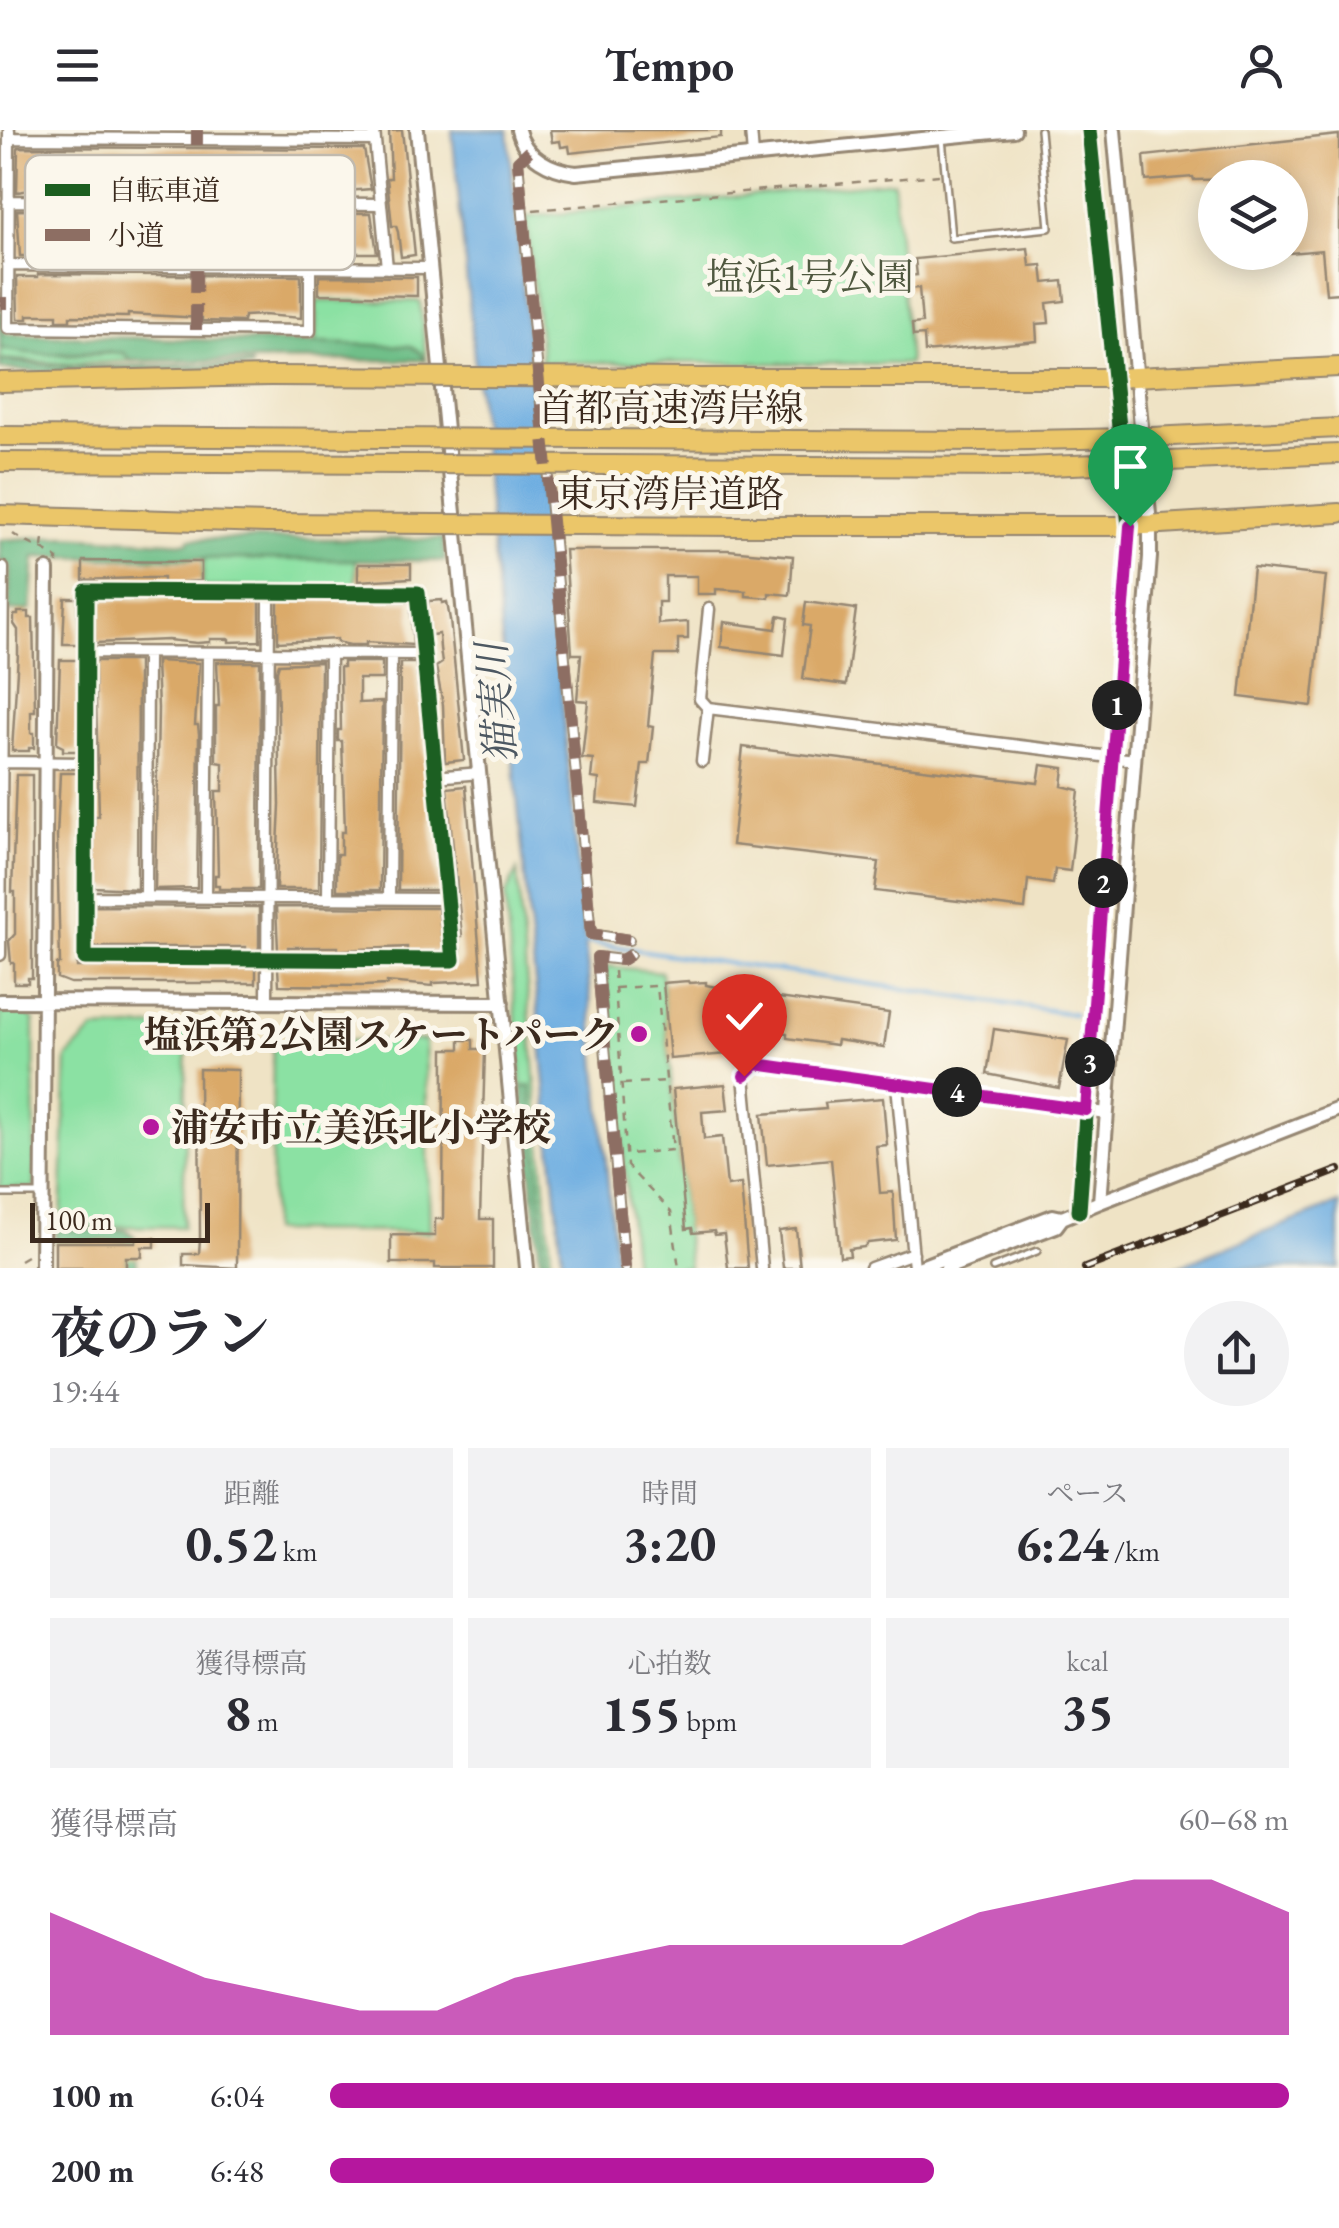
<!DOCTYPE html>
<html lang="ja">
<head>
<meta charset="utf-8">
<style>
  :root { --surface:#fff; --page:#f2f2f3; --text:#2b2b33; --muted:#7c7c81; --accent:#b5179e }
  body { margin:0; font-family:"EB Garamond","Noto Serif JP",serif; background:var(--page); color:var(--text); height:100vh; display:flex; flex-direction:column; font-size:38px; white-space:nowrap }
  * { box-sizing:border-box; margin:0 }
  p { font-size:32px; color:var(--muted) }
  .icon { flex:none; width:55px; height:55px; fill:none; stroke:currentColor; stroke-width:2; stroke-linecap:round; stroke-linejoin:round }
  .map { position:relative; height:1138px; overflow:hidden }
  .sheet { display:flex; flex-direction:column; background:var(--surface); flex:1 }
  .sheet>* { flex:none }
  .tools { position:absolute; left:1198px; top:30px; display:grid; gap:20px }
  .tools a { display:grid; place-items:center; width:110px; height:110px; border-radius:50%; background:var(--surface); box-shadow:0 5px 25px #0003; font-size:50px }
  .scale { position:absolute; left:30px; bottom:25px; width:180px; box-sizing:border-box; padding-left:10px; border:5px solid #3b2a1e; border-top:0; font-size:28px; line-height:35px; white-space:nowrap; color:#3b2a1e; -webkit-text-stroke:8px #fbf7ec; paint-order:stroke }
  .pin { position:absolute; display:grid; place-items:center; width:85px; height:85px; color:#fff; margin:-102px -42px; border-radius:50% 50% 50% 0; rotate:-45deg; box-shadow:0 0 10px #0007 }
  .pin .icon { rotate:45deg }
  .km { position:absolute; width:50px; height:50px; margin:-25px; border-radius:50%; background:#222; color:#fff; font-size:28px; line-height:50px; text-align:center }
  .round { display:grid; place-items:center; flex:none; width:105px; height:105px; border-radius:52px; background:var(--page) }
  .head { display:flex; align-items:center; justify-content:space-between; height:170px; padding:0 50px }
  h1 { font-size:55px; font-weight:700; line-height:75px }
  .metrics { display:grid; grid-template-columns:repeat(3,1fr); gap:15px; height:170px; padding:10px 50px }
  .metrics div { display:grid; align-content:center; border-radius:0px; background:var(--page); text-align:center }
  .metrics b { font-size:50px; font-weight:700 }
  .metrics small { font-size:28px; font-weight:400 }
  .metrics p { font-size:28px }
  .chart { height:280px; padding:20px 50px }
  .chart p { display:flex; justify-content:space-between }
  .chart svg { width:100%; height:180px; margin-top:10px; fill:var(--accent); opacity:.7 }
  ul { padding:0 50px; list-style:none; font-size:32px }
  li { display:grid; grid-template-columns:160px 120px 1fr; align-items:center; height:75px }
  li i { height:25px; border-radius:12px; background:var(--accent) }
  header { display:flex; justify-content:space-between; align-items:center; height:130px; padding:0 50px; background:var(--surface); font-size:45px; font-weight:700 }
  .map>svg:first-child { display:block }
  .green { fill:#8be1a3; stroke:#638660; stroke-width:2.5 }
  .forest { fill:#70bf89; stroke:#567454; stroke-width:2.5 }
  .water { fill:#6eaee1; stroke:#546c80; stroke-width:2.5 }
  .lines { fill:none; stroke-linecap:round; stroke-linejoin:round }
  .stream { stroke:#6eaee1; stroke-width:4 }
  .building { fill:#daa967 }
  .service-casing { stroke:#958672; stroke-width:10 }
  .pedestrian-casing { stroke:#958672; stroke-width:12 }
  .minor-casing { stroke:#958672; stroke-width:15 }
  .tertiary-casing { stroke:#958672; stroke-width:18 }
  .trunk-casing { stroke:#958672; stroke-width:22 }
  .path { stroke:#958672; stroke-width:2.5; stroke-dasharray:8 8; stroke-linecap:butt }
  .service { stroke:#fff; stroke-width:5 }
  .pedestrian { stroke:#fff; stroke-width:8 }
  .minor { stroke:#fff; stroke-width:10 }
  .tertiary { stroke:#fff; stroke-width:12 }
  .trunk { stroke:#ebc669; stroke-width:18 }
  .rail-casing { stroke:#3b2a1e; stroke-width:8 }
  .rail { stroke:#fbf7ec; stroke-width:4; stroke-dasharray:11; stroke-linecap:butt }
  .trunk-bridge-casing { stroke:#958672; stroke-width:22; stroke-linecap:butt }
  .motorway-bridge-casing { stroke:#958672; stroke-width:22; stroke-linecap:butt }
  .trunk-bridge { stroke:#ebc669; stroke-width:18 }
  .motorway-bridge { stroke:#ebc669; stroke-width:18 }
  .quiet { stroke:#8d6e63; stroke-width:12; stroke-dasharray:25 12; stroke-linecap:butt }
  .cycleway-casing { stroke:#fbf7ec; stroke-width:21 }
  .cycleway { stroke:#1b5e20; stroke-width:15 }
  .route-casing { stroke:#fff; stroke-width:20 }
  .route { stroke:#b5179e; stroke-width:12 }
  .poi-dot { fill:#b5179e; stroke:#fbf7ec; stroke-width:4 }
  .labels { text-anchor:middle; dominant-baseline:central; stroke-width:10; stroke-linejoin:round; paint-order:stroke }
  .park-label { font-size:38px; fill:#4f583f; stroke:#fbf7ec }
  .street-label { font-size:38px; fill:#3b2a1e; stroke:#fbf7ec }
  .poi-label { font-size:38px; font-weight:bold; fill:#3b2a1e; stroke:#fbf7ec; text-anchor:end }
  .water-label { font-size:40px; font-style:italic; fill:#4d5862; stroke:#fbf7ec }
  .key { fill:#fbf7ec; stroke:#c1baae; stroke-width:2.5 }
  .key-label { font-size:28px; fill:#3b2a1e }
</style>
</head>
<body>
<header><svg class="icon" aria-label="menu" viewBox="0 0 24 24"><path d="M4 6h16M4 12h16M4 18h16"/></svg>Tempo<svg class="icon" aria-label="person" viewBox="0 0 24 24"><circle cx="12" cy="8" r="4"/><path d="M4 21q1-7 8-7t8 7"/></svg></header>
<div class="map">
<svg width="1339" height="1138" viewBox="0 0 1339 1138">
  <rect width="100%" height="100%" fill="#fbf7ec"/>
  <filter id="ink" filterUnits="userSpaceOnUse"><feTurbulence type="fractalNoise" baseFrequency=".01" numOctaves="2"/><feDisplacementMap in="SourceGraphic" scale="20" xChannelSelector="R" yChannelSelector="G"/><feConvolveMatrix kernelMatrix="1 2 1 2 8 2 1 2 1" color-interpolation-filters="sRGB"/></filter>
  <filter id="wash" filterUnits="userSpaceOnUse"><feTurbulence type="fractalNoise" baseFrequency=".0048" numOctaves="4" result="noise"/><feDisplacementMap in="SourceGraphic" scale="40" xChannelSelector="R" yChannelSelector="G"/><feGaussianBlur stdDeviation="2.25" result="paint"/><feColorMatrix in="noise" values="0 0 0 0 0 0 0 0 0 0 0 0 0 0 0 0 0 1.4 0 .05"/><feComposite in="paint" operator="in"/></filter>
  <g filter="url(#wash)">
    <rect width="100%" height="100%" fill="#efe3c5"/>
    <path class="green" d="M893,51l16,183 -367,-2 -16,-145z
      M316,171h104l6,59 -110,-1z
      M0,218l64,8 60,-3 7,8 -61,3 -70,-5z
      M205,412h151v47l-154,-2z
      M517,741l35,397h-5l-16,-182 -9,1 -17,-191z
      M605,836l56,6 28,296h-55z
      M0,882l26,1 8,8 1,167 -35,1z
      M187,895l-4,202 -122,-1 6,-168 27,-28z
      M425,910l5,192 -159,-1 2,-189z"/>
    <path class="forest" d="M0,181h4v23l406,12 9,5 7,9 -295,1 -7,-8c-44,-3 -78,7 -124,-5z
      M0,231l70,6 181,-3v4l-202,4 -49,-3z
      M65,406l123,7 1,-4h254l2,22 -410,-4 -4,53 -22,1 1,-47 -10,-3v-21z
      M531,956l16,182h-6l-19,-181z
      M56,1100h70l9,7 2,31h-10v-24l-2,-3 -70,1z"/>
    <path class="water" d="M452,0h56l108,1138h-53z
      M1339,1073v65h-165z"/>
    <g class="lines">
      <path class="stream" d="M584,812l490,72"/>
    </g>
    <g id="blocks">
      <path class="building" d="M402,0l13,125 -14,2 -3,-25 -2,-6h-4l-5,-48h4l-2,-47z
        M550,0h171v7l-151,16 -1,-7 -8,1 -1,-6 -8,1z
        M1339,5v158l-13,1 -4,-44 -32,3v-75l-96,2 -1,-3 -47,4 -2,-25z
        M18,17l346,2 7,40 -40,3 1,-4 -67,-1v5l-49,-3v5l-55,-5h-77v-3h-10v-21l-22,-1v23l-35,5z
        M17,80l354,3 6,40h-103l-27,5v-5l-24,-1 -55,3h-15v-4h-62l-62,2v3h-9z
        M1028,118l2,18 12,-1 2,18 19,-2 2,20 -18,2 2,20 -13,1 1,17 -112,11 -1,-17 -11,1 -1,-12 10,-1 -3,-35 -12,1 -1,-13 11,-1 -2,-16z
        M38,144l263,2v42l-38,-3 -19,1 -1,6 -41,-1v-3l-74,-4v3l-58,-1v4h-13v-5h-29v4h-10l-1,-42h21z
        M319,146l98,1v19l-98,-2z
        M565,420h163l65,6 -3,39 -21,-2v5l-23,-2v-5l-30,-2v5h-19v-18h-32v26h-7v22l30,-2v17h-10v16h-23l-7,71 5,1 -4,37h-7l-5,43 -40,-4 2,-24 -8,-1 2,-19 -11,-1 6,-57 -11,-1 4,-46h-9z
        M83,431l118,1v19l-38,2v-5h-26l-54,2z
        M358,434h53v14l-53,3z
        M1253,438l73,8 -14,130 -72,-9z
        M65,468h12v46h-14z
        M95,470l165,1v40l-31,1v-3h-19v3l-13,1 -29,-3 -73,3z
        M442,470v3l5,-1 3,18 14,140 -19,2 -2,-57 -7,-38 6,-4 -2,-15 -1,-14 -8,1 -3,-28 1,-6z
        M278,471l132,1 3,43 -47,-3v3h-16l-13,-3v-3l-59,3z
        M806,472l50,7 -10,76 -43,-6 7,-53 -7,-1z
        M18,482h11v6h4l2,93h-4v22h3v15h-5v3h-17l6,-97v-24l-4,-6v-9h4z
        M778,486l10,2 -4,37 -63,-8 3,-25 52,7z
        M60,530h17v91h-14v-4l-6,-3z
        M95,531h43l-1,228 -43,-2 1,-71h4z
        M156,531l43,2 -4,62h3l1,9 -2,154 -42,1 3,-181z
        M217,532h43l-1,227h-40v-4h-4v-10h3l-2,-84h7v-28l-7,-1v-56h3z
        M321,532l-2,227h-43l4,-84 -3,-134 2,-7z
        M343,532h39v17h-23v24l23,-1 -2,188h-43v-36h4v-22h4l-3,-91h-4v-11h3l-1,-63h3z
        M400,533h15l1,4 22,223h-40z
        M743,617l295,36 3,-18 23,3 -2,18 17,4 -9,81 -15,-2 -2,15 -25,-4 -3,29 -150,-18 4,-29 -147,-17z
        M60,643h17v194l179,1v15h-186l-13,-5v-14h3l-3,-127z
        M16,645h16v203h-4v5h-14v-20h-3l-2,-22 6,-7v-42h-3z
        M466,656l16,195 -49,2v3l-46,-4v3l-23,1 -85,-1 -1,-17 180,-1 4,-7 -2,-24h2l-15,-148z
        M94,776l165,1v41l-3,2h-10v-3h-152z
        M276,777l162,1 5,43h-36v-4l-69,3v-3h-50v3h-10z
        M688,851l1,2 17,-1v3l10,2 17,-2 1,7 155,21 -5,34 -47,-7 -1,5 -49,-7v-5l-63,-9 3,30 -57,5 -7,-76z
        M994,899l74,11 -9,48 -72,-14z
        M460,910h13v9h12l-5,170h13v49h-58v-5h-44v-28l44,1v-17h8l1,-170h16z
        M199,939l39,1 -1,198 -54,-3v-11h16l1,-16z
        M725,954l3,26 -26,2 2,27 18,-2 5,49 14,-2 7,84h-20l-4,-34 -9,1 -1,-4 -21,2 -1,-5 -6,1 -13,-140z
        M883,968l4,47 -11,1 4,47 13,-1 3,48 -28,3 -4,4 -15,2 1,7 -10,1 -9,-98 -64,6 -5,-51 64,-5 -1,-6z
        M796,1099l4,39h-17l-4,-37z
        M136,1108h19v9h-13v10h-16v11h-71v-26h81z"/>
    </g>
  </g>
  <g filter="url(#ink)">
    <use href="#blocks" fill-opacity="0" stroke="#958672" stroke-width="2.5"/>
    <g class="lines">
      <g class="service-casing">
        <path id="service" d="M942,8l9,100 98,-10 -9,-98
          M0,1064h42
          M993,1138l44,-17"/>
      </g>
      <g class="pedestrian-casing">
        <path id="pedestrian" d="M529,21l-11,10 73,773 38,6
          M625,1138l-28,-311 25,3 8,-5"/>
      </g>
      <g class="minor-casing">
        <path id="minor" d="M9,0l-1,198 302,3v-64
          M374,0l13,138
          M751,0l2,26
          M9,8l366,2
          M8,71l373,3
          M8,135l423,3
          M0,438h3l-3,387
          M86,461l332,2 35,367 -368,-2z
          M86,522l337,2
          M708,578l427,52
          M702,631l6,-53 -8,-9 9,-90
          M0,632l86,1
          M435,647l45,-4
          M85,767l362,2
          M146,767l1,-244
          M206,767l2,-243
          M328,768l2,-245
          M389,768l2,-244
          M267,872l2,-410
          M897,954l17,184
          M762,1138l-18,-192 12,-12 350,49
          M871,1138l42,-15"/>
      </g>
      <g class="tertiary-casing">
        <path id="tertiary" d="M417,0l110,1138
          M518,0c6,27 33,40 58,43l438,-43
          M0,871l502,2
          M1100,1072l50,-645v-32l-36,-395
          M1079,1081l50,-685 -40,-396
          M42,1138l5,-698
          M918,1138l135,-52 9,2
          M947,1138l109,-42 6,-8 38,-16 239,-93"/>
      </g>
      <g class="trunk-casing">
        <path id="trunk" d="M704,248h410l225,-11
          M0,252l271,-6
          M0,385l267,8
          M739,396h390l210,-13"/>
      </g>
      <path class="path" d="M533,80l406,-35
        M13,404c14,10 30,14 44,24v6
        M42,417l2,-16
        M614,841l13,195 44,46 8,56
        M615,858l42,-2 16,164 -45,4
        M623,954l42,-3
        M20,1130l12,-7"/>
      <use href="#service" class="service"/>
      <use href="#pedestrian" class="pedestrian"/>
      <use href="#minor" class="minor"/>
      <use href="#tertiary" class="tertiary"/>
      <use href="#trunk" class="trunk"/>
      <g class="rail-casing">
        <path id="rail" d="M1085,1138l254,-98"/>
      </g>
      <use href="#rail" class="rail"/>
      <g class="trunk-bridge-casing">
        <path id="trunk-bridge" d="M271,246l433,2
          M267,393l472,3"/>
      </g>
      <g class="motorway-bridge-casing">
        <path id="motorway-bridge" d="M0,306l983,5 147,-3 209,-10
          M0,332l1024,5 315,-13"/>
      </g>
      <use href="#trunk-bridge" class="trunk-bridge"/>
      <use href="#motorway-bridge" class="motorway-bridge"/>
      <path class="quiet" d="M529,21l-11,10 73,773 38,6
        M0,173h8
        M196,200l1,-200
        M625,1138l-28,-311 25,3 8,-5"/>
      <g class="cycleway-casing">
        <path id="cycleway" d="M86,461l332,2 35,367 -368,-2z
          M1079,1081l50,-685 -40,-396"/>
      </g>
      <use href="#cycleway" class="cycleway"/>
    </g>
  </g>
  <g class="lines" filter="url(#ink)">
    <g class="route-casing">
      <path id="route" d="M744,946l12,-12 330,46 44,-584"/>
    </g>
    <use href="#route" class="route"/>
  </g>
  <g class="poi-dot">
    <circle cx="639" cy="904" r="10"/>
    <circle cx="151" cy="997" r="10"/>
  </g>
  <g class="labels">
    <g class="park-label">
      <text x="810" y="146">塩浜1号公園</text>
    </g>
    <g class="street-label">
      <text x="670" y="277">首都高速湾岸線</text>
      <text x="670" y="363">東京湾岸道路</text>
    </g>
    <g class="poi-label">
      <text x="619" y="904">塩浜第2公園スケートパーク</text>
      <text x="171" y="997" text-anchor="start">浦安市立美浜北小学校</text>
    </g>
    <g class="water-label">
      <text transform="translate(496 573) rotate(-95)">猫実川</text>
    </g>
  </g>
  <rect x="25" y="25" width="330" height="115" rx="15" class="key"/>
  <rect x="45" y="54" width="45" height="12" fill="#1b5e20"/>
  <rect x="45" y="99" width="45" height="12" fill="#8d6e63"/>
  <g class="key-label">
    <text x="108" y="70">自転車道</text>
    <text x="108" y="115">小道</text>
  </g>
</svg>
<div class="tools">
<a><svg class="icon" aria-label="layers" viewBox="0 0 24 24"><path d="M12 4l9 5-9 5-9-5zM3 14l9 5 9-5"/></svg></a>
</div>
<div class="scale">100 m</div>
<div class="pin" style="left:1130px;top:396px;background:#1e9e55"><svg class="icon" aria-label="arrive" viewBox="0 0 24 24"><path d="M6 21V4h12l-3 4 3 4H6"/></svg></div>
<div class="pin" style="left:744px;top:946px;background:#d93025"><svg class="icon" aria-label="check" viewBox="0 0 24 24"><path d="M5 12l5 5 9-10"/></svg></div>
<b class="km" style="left:1117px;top:575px">1</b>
<b class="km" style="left:1103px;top:753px">2</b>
<b class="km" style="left:1090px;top:932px">3</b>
<b class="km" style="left:957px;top:962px">4</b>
</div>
<section class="sheet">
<div class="head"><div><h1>夜のラン</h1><p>19:44</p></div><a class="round"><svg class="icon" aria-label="share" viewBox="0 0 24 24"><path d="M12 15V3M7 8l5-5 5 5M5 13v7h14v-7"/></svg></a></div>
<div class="metrics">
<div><p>距離</p><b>0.52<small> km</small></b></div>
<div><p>時間</p><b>3:20</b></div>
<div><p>ペース</p><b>6:24<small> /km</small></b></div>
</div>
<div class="metrics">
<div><p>獲得標高</p><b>8<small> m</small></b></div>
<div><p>心拍数</p><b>155<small> bpm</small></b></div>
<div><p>kcal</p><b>35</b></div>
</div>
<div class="chart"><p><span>獲得標高</span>60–68 m</p>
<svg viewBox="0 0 160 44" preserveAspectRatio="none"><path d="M0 44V14L10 22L20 30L30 34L40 38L50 38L60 30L70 26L80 22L90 22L100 22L110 22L120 14L130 10L140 6L150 6L160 14V44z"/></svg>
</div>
<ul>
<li><b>100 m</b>6:04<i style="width:100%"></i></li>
<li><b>200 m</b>6:48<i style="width:63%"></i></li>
</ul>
</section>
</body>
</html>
